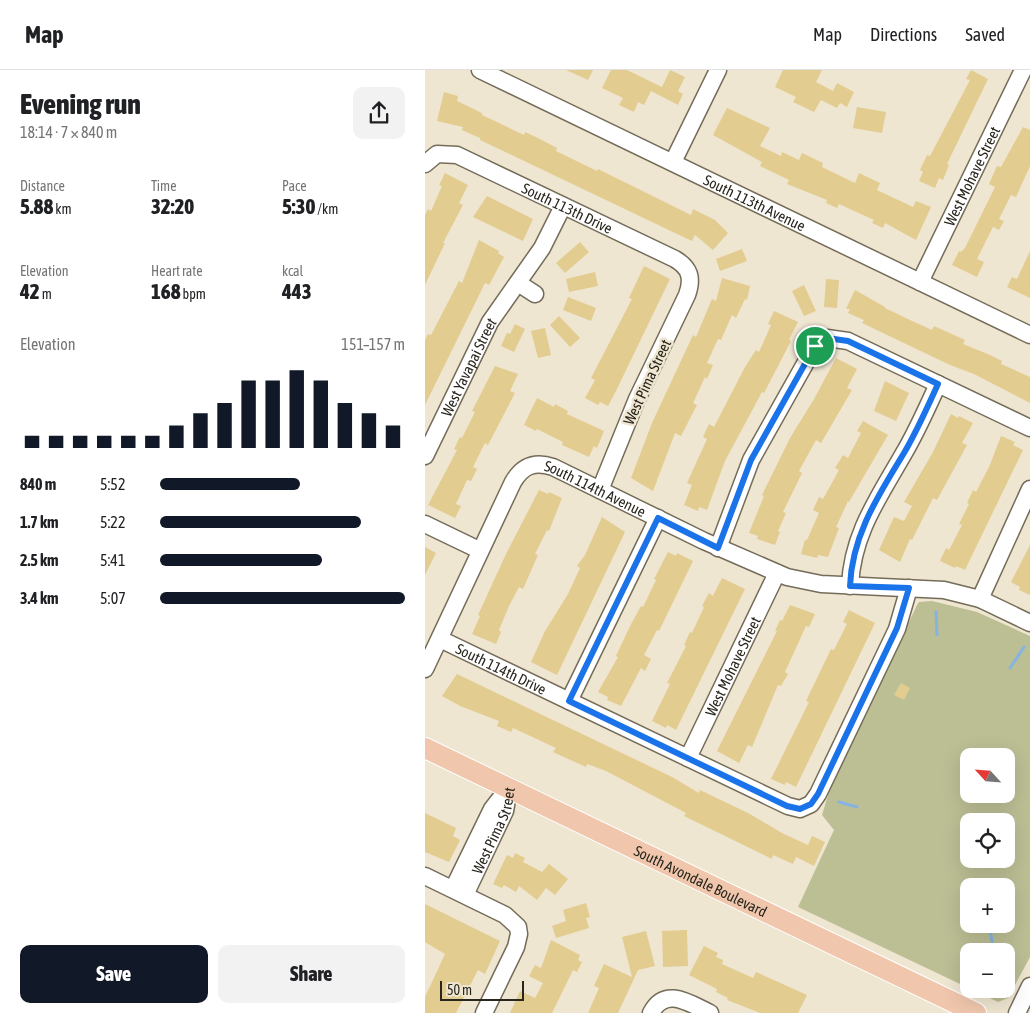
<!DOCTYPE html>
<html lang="en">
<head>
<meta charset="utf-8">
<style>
  :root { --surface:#fff; --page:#f2f2f2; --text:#202124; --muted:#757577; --line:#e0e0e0; --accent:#111827 }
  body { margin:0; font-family:"Asap Condensed",sans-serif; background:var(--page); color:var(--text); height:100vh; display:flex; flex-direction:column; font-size:19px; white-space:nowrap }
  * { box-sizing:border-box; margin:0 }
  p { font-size:16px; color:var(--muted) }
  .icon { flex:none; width:28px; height:28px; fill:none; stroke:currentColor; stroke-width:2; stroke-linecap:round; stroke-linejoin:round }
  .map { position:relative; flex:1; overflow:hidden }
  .sheet { display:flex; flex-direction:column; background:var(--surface); width:425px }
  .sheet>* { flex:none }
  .needle { width:32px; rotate:296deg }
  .tools { position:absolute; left:535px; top:678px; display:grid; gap:10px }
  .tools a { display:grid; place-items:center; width:55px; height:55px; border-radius:10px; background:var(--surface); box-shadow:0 5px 20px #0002; font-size:25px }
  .scale { position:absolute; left:15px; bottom:12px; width:84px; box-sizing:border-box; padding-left:5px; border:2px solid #29261e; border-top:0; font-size:14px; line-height:18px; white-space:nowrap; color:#29261e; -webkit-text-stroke:4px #efe6d1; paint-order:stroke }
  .pin { position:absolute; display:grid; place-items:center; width:42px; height:42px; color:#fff; margin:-21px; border:2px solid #fff; border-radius:50%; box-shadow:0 1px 5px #0007 }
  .round { display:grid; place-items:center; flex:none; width:52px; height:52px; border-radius:10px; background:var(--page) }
  .summary { display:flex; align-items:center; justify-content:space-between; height:85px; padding:0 20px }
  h1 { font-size:28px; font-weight:800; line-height:38px }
  .figures { display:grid; grid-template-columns:repeat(3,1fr); gap:8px; height:85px; padding:5px 20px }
  .figures div { display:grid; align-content:center }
  .figures b { font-size:21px; font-weight:800 }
  .figures small { font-size:14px; font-weight:400 }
  .figures p { font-size:14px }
  .chart { height:140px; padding:10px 20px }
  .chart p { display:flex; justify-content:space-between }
  .chart svg { width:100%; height:90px; margin-top:5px; stroke:var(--accent); stroke-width:6 }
  .action { display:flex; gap:10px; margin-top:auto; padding:10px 20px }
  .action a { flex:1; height:58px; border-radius:10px; background:var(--accent); color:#fff; font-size:20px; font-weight:800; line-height:58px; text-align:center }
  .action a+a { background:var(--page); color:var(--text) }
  ul { padding:0 20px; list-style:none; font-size:16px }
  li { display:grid; grid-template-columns:80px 60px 1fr; align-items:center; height:38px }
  li i { height:12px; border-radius:6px; background:var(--accent) }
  header { display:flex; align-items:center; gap:30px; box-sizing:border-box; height:70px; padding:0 25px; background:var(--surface); border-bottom:1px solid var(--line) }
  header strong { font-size:24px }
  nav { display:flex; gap:28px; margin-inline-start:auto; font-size:18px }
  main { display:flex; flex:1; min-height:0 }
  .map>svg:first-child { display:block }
  .green { fill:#bcbe94; fill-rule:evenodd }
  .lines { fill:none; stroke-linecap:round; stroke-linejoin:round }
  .stream { stroke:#85b4e0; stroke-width:3 }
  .building { fill:#e3cc90 }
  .minor-casing { stroke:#746c59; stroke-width:19 }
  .major-casing { stroke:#fff; stroke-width:22 }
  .minor { stroke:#fff; stroke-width:16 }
  .major { stroke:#f0c7ad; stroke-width:20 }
  .route-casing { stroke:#fff; stroke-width:10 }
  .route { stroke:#1a73e8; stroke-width:6 }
  .labels { text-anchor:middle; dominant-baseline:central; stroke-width:5; stroke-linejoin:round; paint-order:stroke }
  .street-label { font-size:15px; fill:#29261e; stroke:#efe6d1 }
</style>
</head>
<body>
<header>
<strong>Map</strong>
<nav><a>Map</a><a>Directions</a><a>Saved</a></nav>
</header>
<main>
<section class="sheet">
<div class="summary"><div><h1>Evening run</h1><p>18:14 · 7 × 840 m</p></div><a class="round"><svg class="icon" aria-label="share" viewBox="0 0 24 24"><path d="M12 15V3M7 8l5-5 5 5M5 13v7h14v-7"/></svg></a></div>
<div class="figures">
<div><p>Distance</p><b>5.88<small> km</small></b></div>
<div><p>Time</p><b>32:20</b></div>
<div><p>Pace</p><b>5:30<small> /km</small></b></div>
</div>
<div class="figures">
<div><p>Elevation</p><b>42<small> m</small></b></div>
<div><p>Heart rate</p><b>168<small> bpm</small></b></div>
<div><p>kcal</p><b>443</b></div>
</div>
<div class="chart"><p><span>Elevation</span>151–157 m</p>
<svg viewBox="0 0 160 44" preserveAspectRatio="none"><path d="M5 44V38M15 44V38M25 44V38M35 44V38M45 44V38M55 44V38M65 44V33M75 44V27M85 44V22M95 44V11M105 44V11M115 44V6M125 44V11M135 44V22M145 44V27M155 44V33"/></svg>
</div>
<ul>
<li><b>840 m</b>5:52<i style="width:57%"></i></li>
<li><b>1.7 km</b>5:22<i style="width:82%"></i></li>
<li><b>2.5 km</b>5:41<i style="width:66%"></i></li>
<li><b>3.4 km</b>5:07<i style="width:100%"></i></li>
</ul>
<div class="action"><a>Save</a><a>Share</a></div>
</section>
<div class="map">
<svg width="605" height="943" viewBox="0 0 605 943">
  <rect width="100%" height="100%" fill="#efe6d1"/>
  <path class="green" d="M507,531l45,11 53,24v321l-22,41 -10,4 -200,-95 36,-77 -12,-15 7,-23 88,-187 2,-3zM544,686h37v38h-37zM544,751h37v38h-37zM544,816h37v38h-37zM544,881h37v38h-37z"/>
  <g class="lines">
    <path class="stream" d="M511,542l1,23
      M585,598l14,-21
      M414,732l18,5
      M564,855l5,26
      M562,922l2,-3"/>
  </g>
  <path class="building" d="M141,0h27l-5,10z
    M186,0h16l35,17 8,-17 15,7 -7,14 5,3 -5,11 -27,-14 -7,14 -6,-3 -4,10 -15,-7 4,-7 -21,-10z
    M358,0h39l-6,12 17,9 4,-8 17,9 -7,15 -7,-4 -3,5 -16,-8 -7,12 -21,-10 3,-5 -21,-10z
    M546,0l17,9 -41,85 2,1 -6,15 -4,-2 -4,10 -16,-7 4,-9 -3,-2 7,-15 3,1 40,-76 -4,-1z
    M19,22l14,4 -1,5 25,12v2l42,20 1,-3 13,6 19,10 -1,3 41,20 1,-2 93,46 2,-6 22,11 13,13 -15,17 -18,-15 -3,6 -17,-8 -195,-93v-2l-18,-8 1,-3 -26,-6z
    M432,37l29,5 -4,21 -29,-5z
    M302,38l43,20 -10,18 21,10 1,-4 17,8 3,-7 21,10 -1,4 33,16 4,-10 21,10 -3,7 36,17 3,-6 15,6 -15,33 -31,-17 -2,5 -11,-5 2,-3 -35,-16 -2,4 -11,-5 1,-3 -40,-16 2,-4 -29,-14 2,-4 -49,-27z
    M598,57l7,3v36l-14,31 -5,-2 -12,24 5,2 -5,9 -6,-3 -16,32 7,3 -7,15 -25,-12 7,-14 2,1 4,-4 30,-61 -6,-3 8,-18 4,1z
    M20,103l23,12 -9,18 4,2 -20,38h2l-20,42v-70l3,-6 3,2 11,-25 -3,-1z
    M62,126l46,23 -10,22 -50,-24z
    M54,170l20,11 -1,2 6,4 -15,28 -4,-2 -60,122v-65l3,-6 3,1 28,-54 3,2z
    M155,172l9,10 -24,21 -9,-10z
    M317,179l5,12 -27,10 -4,-12z
    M605,181v47l-23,-11 5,-10 5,2z
    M219,196l26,13 -54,112 -8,15 -8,-4 -2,3 -13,-7 10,-18 -4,-2 41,-79 -3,-1z
    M170,202l3,14 -29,6 -3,-13z
    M297,208l28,8 -3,14 -2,-1 -9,19 -4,-3 -11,25 -3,-1 -11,24 6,2 -6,14 -2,-2 -12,26 4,2 -16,31 -6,-3 -22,58 -22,-13 21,-55 41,-88 3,2 16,-38 4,2z
    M401,209l13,1 -2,28 -13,-1z
    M379,215l12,26 -12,5 -12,-25z
    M430,220l30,17v1l25,12 22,10 2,-4 31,14 -2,4 27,11 12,6 -1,3 29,13v26l-56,-29 -24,-9 -88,-42 2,-3 -16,-7 2,-4h-4z
    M143,227l28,11 -5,13 -28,-11z
    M349,241l24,11 -9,18 2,1 -27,52 -2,-1 -37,69 -18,49 -8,-3 -1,4 -14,-6 8,-20 -5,-2 20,-44 -4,-2 6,-13 5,3 31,-60 11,-17 3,2 12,-27 -3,-1z
    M134,246l21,22 -10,9 -20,-22z
    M90,254l10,5 -11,23 -13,-6 6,-13 3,1z
    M120,258l6,27 -13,3 -7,-27z
    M411,288l21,11 -10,19 5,2 -31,53 -5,-3 -17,31 3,2 -19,39 3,1 -8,18 2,1 -5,13 -18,-6 1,-3 -9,-3 15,-37 -2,-1 28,-57 24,-39z
    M70,296l23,8 -8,17 5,2 -27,52 -3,-2 -12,24 4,2 -6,12 -4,-1 -11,24 5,2 -6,12 -27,-13 29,-55 -3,-1 6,-12 2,1 13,-26 -3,-1z
    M460,311l24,12 -13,28 -22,-10z
    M112,328l17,9 1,-3 13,7 -1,3 37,17 -7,17 -3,-2 -5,11 -27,-12 1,-3 -26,-13 -1,2 -12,-6z
    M526,344l7,4 1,-2 14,7 -11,20 5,2 -30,55 -4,-2 -21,42 -2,-1 -10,23 -21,-12 15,-33 10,4 8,-15 -8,-4 29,-50z
    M438,351l25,14 -39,67 -1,-1 -12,26 3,1 -11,29 -10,-2 -1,3 -16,-4 4,-14h2l12,-27 -6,-3 6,-13 4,2 16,-29 -4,-2 8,-13 5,3 13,-25 -4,-2z
    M576,366l14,6 -2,3 10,5 -58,120 -9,-4 -1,2 -15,-7 6,-13 3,2 13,-25 -3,-1 10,-20 -2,-1 6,-13 3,2 13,-25z
    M114,420l9,4 1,-2 13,6 -13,33 -2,-1 -12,24 3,1 -15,34 -4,-2 -10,19 -10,24 2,2 -5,12 -24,-10 8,-18 -2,-1 28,-61z
    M177,447l23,15 -68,143 -26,-13 14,-31 23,-37 12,-26 -3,-2 8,-11z
    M605,475v50l-11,-5 1,-3 -9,-5z
    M0,477l11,6 -11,22z
    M243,482l8,4 1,-3 16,8 -34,70 -2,-1 -13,25 7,4 -6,12 -4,-3 -20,38 -14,-6 1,-3 -10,-5 20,-35 -2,-1 14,-30 11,-20 2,1 13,-27 -2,-1z
    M297,508l23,11 -69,141 -9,-5 -1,3 -14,-7 18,-37 -3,-1 19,-37 -2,-1 6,-13 2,1 12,-26 -2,-1 7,-13 4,3z
    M365,535l25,9 -6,13 -3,-1 -21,46 3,2 -7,12 -3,-1 -26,62 -4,-2 -9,18 -22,-12 60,-120h-2l5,-11 2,1z
    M424,540l26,13 -79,164 -10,-5 -1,3 -14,-6 38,-77 -3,-1 25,-52 3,1 13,-26 -4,-2z
    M32,604l215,103 27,16 1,-3 48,23 36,21 24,11 4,-9 13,6 -11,24 -18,-9 -3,7 -20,-9 -1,4 -88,-43 2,-3 -80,-42 -19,-7 -1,3 -20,-9 -13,-6 3,-4 -43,-20 -2,4 -14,-6 2,-5 -39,-15 -18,-10z
    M476,613l9,5 -6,12 -10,-5z
    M0,743l31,15 -3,8 7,4 -11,22 -24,-10z
    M90,783l10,5 -2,4 19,10 7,-8 19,15 -13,16 -9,-7 -9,12 -18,-14 -3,6 -12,-7 -2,3 -9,-4 14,-29 6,3z
    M161,833l4,14 -4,1 3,10 -33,10 -4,-12 14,-5 -3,-11z
    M0,834l75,37 -15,33 -7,-4 -22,43h-31v-16l20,-43 -20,-12z
    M262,860l1,36 -25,1 -1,-36z
    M221,861l9,35 -17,4 -20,43h-30l11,-25 -5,-2 10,-22 28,13 -10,-40z
    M126,870l29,15 -2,5 4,2 -5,10 -4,-2 -21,43h-42l10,-22 15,7 8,-15 -14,-7 6,-11 6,3z
    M279,876l14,7 -2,4 7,3 -1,4 31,14 3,-6 51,23 -9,18h-38l-33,-13 1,-2 -12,-6 1,-3 -28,-14z"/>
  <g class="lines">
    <g class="minor-casing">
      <g id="minor">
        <path id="s1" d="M55,0l550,265"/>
        <path d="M248,92l45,-92"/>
        <path id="s2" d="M0,94l12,-10 20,1 218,104c15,9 18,19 12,36l-50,104 -37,91"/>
        <path id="s3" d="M495,212l103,-212"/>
        <path d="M93,213l17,11"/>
        <path id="s4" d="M0,386l65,-134 52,-74 21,-42"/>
        <path d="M0,454l54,26"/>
        <path d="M293,478l33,-88 64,-114 12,-8 21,3 182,87"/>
        <path d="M425,516c2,-52 29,-89 54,-133 13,-22 23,-45 34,-69"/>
        <path d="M555,529l50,-110"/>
        <path id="s5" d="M15,569l348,167 12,3 11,-5 7,-10 79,-165 12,-41"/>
        <path id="s6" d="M0,599l88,-187c10,-17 22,-21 40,-15l151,74 83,36 34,7 123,6 36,9 50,24"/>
        <path d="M144,631l89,-183"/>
        <path id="s7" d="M263,688l89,-185"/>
        <path d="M0,806l80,39 13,12 1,7 -3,13 -32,66"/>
        <path d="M28,819l39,-80 15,-19"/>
        <path id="s8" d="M40,825l40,-84 4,-23"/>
        <path d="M226,943c14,-27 38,-10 59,0"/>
        <path d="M592,943l13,-27"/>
      </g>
    </g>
    <g class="major-casing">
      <g id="major">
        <path id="s9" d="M0,678l551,265"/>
      </g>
    </g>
    <use href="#minor" class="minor"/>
    <use href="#major" class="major"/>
  </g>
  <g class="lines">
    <g class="route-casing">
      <path id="route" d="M402,268l21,3 90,43c-11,24 -21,47 -34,69 -26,43 -52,82 -54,133l59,2 -12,40 -79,166 -7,10 -11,5 -13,-3 -218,-105 89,-183 60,30 33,-88 64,-114z"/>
    </g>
    <use href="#route" class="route"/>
  </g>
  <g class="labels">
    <g class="street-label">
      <text stroke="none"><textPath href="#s3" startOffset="118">West Mohave Street</textPath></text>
      <text stroke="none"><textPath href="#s1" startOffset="305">South 113th Avenue</textPath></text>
      <text stroke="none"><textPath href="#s2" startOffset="158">South 113th Drive</textPath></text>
      <text stroke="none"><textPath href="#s4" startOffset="99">West Yavapai Street</textPath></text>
      <text transform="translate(222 312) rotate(-65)">West Pima Street</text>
      <text stroke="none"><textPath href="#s6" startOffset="301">South 114th Avenue</textPath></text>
      <text stroke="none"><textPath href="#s7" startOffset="102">West Mohave Street</textPath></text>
      <text stroke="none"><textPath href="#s5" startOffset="68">South 114th Drive</textPath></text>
      <text stroke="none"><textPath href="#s8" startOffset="71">West Pima Street</textPath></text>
      <text stroke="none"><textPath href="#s9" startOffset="306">South Avondale Boulevard</textPath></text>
    </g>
  </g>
</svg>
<div class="tools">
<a><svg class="needle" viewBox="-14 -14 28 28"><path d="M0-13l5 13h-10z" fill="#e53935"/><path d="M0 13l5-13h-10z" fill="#757577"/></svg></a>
<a><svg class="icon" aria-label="locate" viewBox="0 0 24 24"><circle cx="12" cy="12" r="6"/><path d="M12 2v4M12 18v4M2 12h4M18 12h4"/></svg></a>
<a>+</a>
<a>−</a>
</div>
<div class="scale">50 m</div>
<div class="pin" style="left:390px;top:276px;background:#1e9e55"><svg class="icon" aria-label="arrive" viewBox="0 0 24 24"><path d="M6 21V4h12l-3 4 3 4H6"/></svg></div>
</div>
</main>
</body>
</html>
